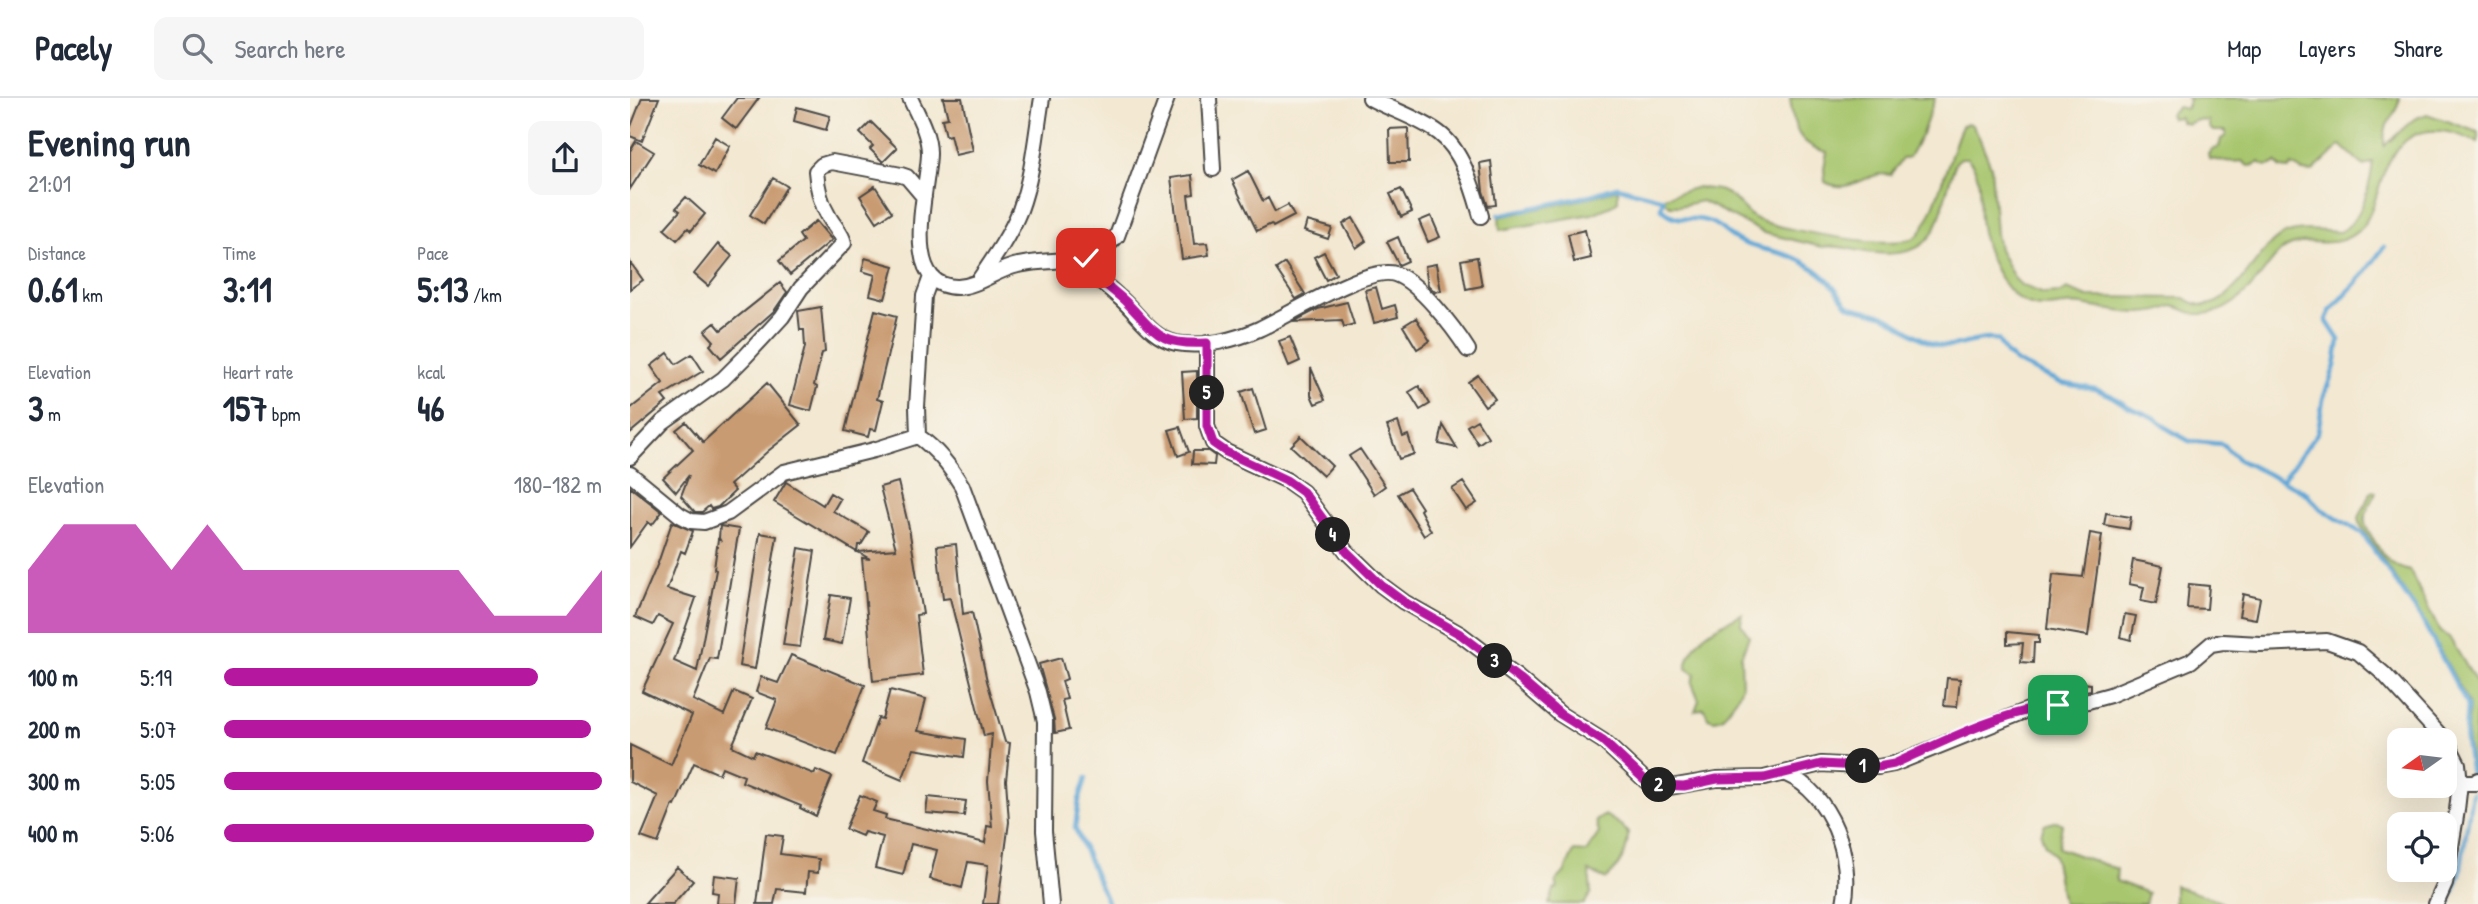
<!DOCTYPE html>
<html lang="en">
<head>
<meta charset="utf-8">
<style>
  :root { --surface:#fff; --page:#f6f6f7; --text:#1f2937; --muted:#747a83; --line:#e0e1e3; --accent:#b5179e }
  body { margin:0; font-family:"Patrick Hand",sans-serif; background:var(--page); color:var(--text); height:100vh; display:flex; flex-direction:column; font-size:26px; white-space:nowrap }
  * { box-sizing:border-box; margin:0 }
  p { font-size:23px; color:var(--muted) }
  .icon { flex:none; width:38px; height:38px; fill:none; stroke:currentColor; stroke-width:2; stroke-linecap:round; stroke-linejoin:round }
  .map { position:relative; flex:1; overflow:hidden }
  .details { display:flex; flex-direction:column; background:var(--surface); width:630px }
  .details>* { flex:none }
  .needle { width:46px; rotate:256deg }
  .tools { position:absolute; left:1757px; top:630px; display:grid; gap:14px }
  .tools a { display:grid; place-items:center; width:70px; height:70px; border-radius:14px; background:var(--surface); box-shadow:0 7px 28px #0002; font-size:35px }
  .pin { position:absolute; display:grid; place-items:center; width:60px; height:60px; color:#fff; margin:-30px; border-radius:14px; box-shadow:0 4px 10px #0006 }
  .km { position:absolute; width:35px; height:35px; margin:-18px; border-radius:50%; background:#222; color:#fff; font-size:19px; line-height:35px; text-align:center }
  .round { display:grid; place-items:center; flex:none; width:74px; height:74px; border-radius:14px; background:var(--page) }
  .overview { display:flex; align-items:center; justify-content:space-between; height:119px; padding:0 28px }
  h1 { font-size:38px; font-weight:700; line-height:52px }
  .stats { display:grid; grid-template-columns:repeat(3,1fr); gap:10px; height:119px; padding:7px 28px }
  .stats div { display:grid; align-content:center }
  .stats b { font-size:35px; font-weight:700 }
  .stats small { font-size:19px; font-weight:400 }
  .stats p { font-size:19px }
  .chart { height:196px; padding:14px 28px }
  .chart p { display:flex; justify-content:space-between }
  .chart svg { width:100%; height:126px; margin-top:7px; fill:var(--accent); opacity:.7 }
  ul { padding:0 28px; list-style:none; font-size:23px }
  li { display:grid; grid-template-columns:112px 84px 1fr; align-items:center; height:52px }
  li i { height:18px; border-radius:9px; background:var(--accent) }
  header { display:flex; align-items:center; gap:42px; box-sizing:border-box; height:98px; padding:0 35px; background:var(--surface); border-bottom:2px solid var(--line) }
  header strong { font-size:33px }
  nav { display:flex; gap:38px; margin-inline-start:auto; font-size:24px }
  .search { width:490px; height:63px; background:var(--page); display:flex; align-items:center; gap:18px; box-sizing:border-box; padding:0 24px; border-radius:14px; color:var(--muted); font-size:26px }
  main { display:flex; flex:1; min-height:0 }
  .map>svg:first-child { display:block }
  .green { fill:#a8c66e; stroke:#6a784c; stroke-width:2 }
  .lines { fill:none; stroke-linecap:round; stroke-linejoin:round }
  .stream { stroke:#60a7d7; stroke-width:4.5 }
  .building { fill:#c99b72 }
  .street-casing { stroke:#494744; stroke-width:18 }
  .street { stroke:#fff; stroke-width:14 }
  .route-casing { stroke:#fff; stroke-width:14 }
  .route { stroke:#b5179e; stroke-width:9 }
</style>
</head>
<body>
<header>
<strong>Pacely</strong>
<div class="search"><svg class="icon" aria-label="search" viewBox="0 0 24 24"><circle cx="10" cy="10" r="6"/><path d="M15 15l6 6"/></svg>Search here</div>
<nav><a>Map</a><a>Layers</a><a>Share</a></nav>
</header>
<main>
<section class="details">
<div class="overview"><div><h1>Evening run</h1><p>21:01</p></div><a class="round"><svg class="icon" aria-label="share" viewBox="0 0 24 24"><path d="M12 15V3M7 8l5-5 5 5M5 13v7h14v-7"/></svg></a></div>
<div class="stats">
<div><p>Distance</p><b>0.61<small> km</small></b></div>
<div><p>Time</p><b>3:11</b></div>
<div><p>Pace</p><b>5:13<small> /km</small></b></div>
</div>
<div class="stats">
<div><p>Elevation</p><b>3<small> m</small></b></div>
<div><p>Heart rate</p><b>157<small> bpm</small></b></div>
<div><p>kcal</p><b>46</b></div>
</div>
<div class="chart"><p><span>Elevation</span>180–182 m</p>
<svg viewBox="0 0 160 44" preserveAspectRatio="none"><path d="M0 44V22L10 6L20 6L30 6L40 22L50 6L60 22L70 22L80 22L90 22L100 22L110 22L120 22L130 38L140 38L150 38L160 22V44z"/></svg>
</div>
<ul>
<li><b>100 m</b>5:19<i style="width:83%"></i></li>
<li><b>200 m</b>5:07<i style="width:97%"></i></li>
<li><b>300 m</b>5:05<i style="width:100%"></i></li>
<li><b>400 m</b>5:06<i style="width:98%"></i></li>
</ul>
</section>
<div class="map">
<svg width="1848" height="806" viewBox="0 0 1848 806">
  <rect width="100%" height="100%" fill="#f7f3e8"/>
  <filter id="ink" filterUnits="userSpaceOnUse"><feTurbulence type="fractalNoise" baseFrequency=".0143" numOctaves="2"/><feDisplacementMap in="SourceGraphic" scale="14" xChannelSelector="R" yChannelSelector="G"/><feConvolveMatrix kernelMatrix="1 2 1 2 8 2 1 2 1" color-interpolation-filters="sRGB"/></filter>
  <filter id="wash" filterUnits="userSpaceOnUse"><feTurbulence type="fractalNoise" baseFrequency=".00686" numOctaves="4" result="noise"/><feDisplacementMap in="SourceGraphic" scale="28" xChannelSelector="R" yChannelSelector="G"/><feGaussianBlur stdDeviation="1.57" result="paint"/><feColorMatrix in="noise" values="0 0 0 0 0 0 0 0 0 0 0 0 0 0 0 0 0 1.4 0 .05"/><feComposite in="paint" operator="in"/></filter>
  <g filter="url(#wash)">
    <rect width="100%" height="100%" fill="#f3e8d1"/>
    <path class="green" d="M1160,0h145l-13,36 -13,23 -7,2 -12,16c-24,-5 -38,21 -65,7l-1,-14 3,-16c-31,-8 -33,-25 -37,-54z
      M1557,0h213c-5,22 -17,21 -16,48l30,-27 13,-5 51,18v11c-45,-23 -79,-15 -96,35 -6,17 -10,40 -24,53 -24,20 -43,6 -66,14 -12,4 -20,16 -27,25 -15,21 -36,44 -63,44 -12,1 -20,-7 -30,-8 -24,14 -65,3 -90,-1 -16,-3 -32,5 -48,1 -32,-7 -51,-58 -54,-87 -2,-21 4,-45 -13,-61h-6l-5,4c-20,49 -9,98 -81,91 -18,-1 -35,-9 -53,-6l-58,-14 -62,-32 -23,5h-9l-6,-5v-4l34,-10c9,3 18,1 26,5 15,6 21,24 37,29 24,9 138,31 156,15 14,-12 33,-81 42,-103l3,-7 6,-3 4,2 7,12 12,29 5,68 3,15 15,29 7,7 23,9 17,-1 6,-4 21,8 97,1c41,31 68,-47 96,-62 17,-9 41,-5 59,-4 23,-12 30,-46 33,-70l-9,4 -23,-21 -29,27 -10,-1 -10,-6 -3,4 -8,-1 -5,-6c-5,5 -12,5 -17,0l-4,3 -7,1 -6,-5c-10,2 -22,-1 -33,-2l-1,-5 4,-5 7,-2 2,-8 5,-3v-5h-13l-4,-4v-6l-12,-1 -9,4 -7,-2 -1,-5 -9,1 -2,-4 9,-7 8,2 3,-8z
      M988,91v12l-7,5 -19,8 -92,16 -1,-13 89,-19z
      M1741,393l5,1c-5,11 -14,23 -10,35 13,20 18,38 44,44l30,61 9,5 29,48 -4,66 4,21 -5,4 -6,-42 2,-28 -5,-12 -42,-76 -61,-92 -2,-8z
      M1112,516l-1,10 8,12 -8,21 1,29 -5,12 -15,20 -8,2 -6,-2 -4,-10 -9,3 4,-11 -7,-17 3,-9 -9,-6c7,-33 30,-41 56,-54z
      M975,717l17,11 6,7c0,20 -8,33 -22,46l-17,-8 2,22 -7,11h-35l5,-14 4,-2 -2,-7 8,-8 10,-22 12,1 13,-19 -3,-12z
      M1427,723l5,3 -4,24 59,21 -1,12 32,12 -3,11h-82l-9,-48 -9,-11 -4,-11 3,-9z
      M1544,787c17,8 34,10 50,19h-50z"/>
    <g class="lines">
      <path class="stream" d="M869,117l89,-19 29,-9 46,12 -2,9c19,18 29,6 49,14 11,4 19,15 31,20 15,7 31,8 46,13 20,7 35,17 48,33 4,5 8,13 13,17 10,6 26,6 36,11 18,8 33,23 52,29 22,6 41,-10 62,-5l8,14 12,9 43,20 34,6 15,6 17,11 28,12 13,11 21,12 33,3 17,16 58,28 11,7 13,14 41,24 59,85 41,77 5,11 -2,28 6,42
        M1652,382l36,-48 5,-33 12,-33 4,-26 -13,-20 4,-9 34,-37 20,-27
        M456,680l-7,22 -4,28 33,76
        M1819,806l11,-30 12,-81"/>
    </g>
    <g id="blocks">
      <path class="building" d="M12,0h17l-17,43 -12,-5v-7z
        M107,0h22l-23,31 -14,-11z
        M313,0h19l11,53 -18,4 -5,-20 -4,1 -4,-17 6,-1z
        M167,9l33,9 -4,14 -32,-9z
        M241,24l26,26 -14,14 -13,-13 3,-3 -13,-13z
        M778,30l1,34h-19l-1,-33z
        M85,39l15,9 -15,28 -16,-9z
        M6,43l18,11 -24,37v-38z
        M861,63l5,44 -8,1 -5,-15 -3,-28z
        M618,73l15,30 5,-3 7,14 13,-7 6,11 -21,11 -2,-3 -14,7 -25,-51z
        M562,77l2,19 -6,1 6,49 13,-1 2,12 -27,4 -11,-81z
        M143,80l14,8 -23,38 -14,-9z
        M245,88l17,26 -15,10 -17,-26z
        M771,91l11,23 -11,5 -11,-23z
        M56,99l19,17 -14,17 -3,-3 -11,12 -13,-11 16,-18 -4,-3z
        M801,118l9,21 -12,5 -9,-21z
        M723,120l13,23 -10,7 -13,-24z
        M186,123l16,19 -42,35 -11,-14 24,-20 -4,-6z
        M677,123l25,7 -4,11 -24,-8z
        M955,132l6,28 -17,4 -6,-28z
        M768,139l10,24 -9,4 -12,-23z
        M88,146l14,12 -24,30 -14,-12z
        M694,154l12,22 -10,6 -12,-23z
        M847,159l5,29 -16,3 -5,-29z
        M235,160l29,8 -9,33 -15,-4 5,-20 -13,-4z
        M0,164l13,18 -13,9z
        M655,165l20,31 -9,5 -20,-30z
        M806,166l5,27 -6,1 -7,-7 -3,-19z
        M150,185l7,9 -13,19 -53,47 -11,-13 4,-4 -9,-10 10,-8 6,7z
        M746,189l6,22 13,-4 3,12 -24,6 -9,-33z
        M717,204l7,22 -10,3 -2,-7 -49,2 25,-13z
        M191,209l4,45 -3,1 -8,32 3,2 -6,24 -21,-6 15,-58 -1,-17h-4l-2,-19z
        M245,212l22,6 -20,83 6,2 -7,29 -6,-1 -2,8 -23,-6z
        M786,220l14,23 -13,8 -14,-23z
        M660,239l10,24 -11,5 -10,-25z
        M38,255l8,11 16,-10 11,17 -41,25 5,6 -37,31v-24l33,-26 -12,-17z
        M681,270l14,32 -10,4 -4,-9z
        M567,273v47l-12,1 -3,-47z
        M848,277l17,24 -10,7 -17,-24z
        M137,285l34,42 -33,26 -38,34 5,6 -17,16 -7,2 -2,-3 -7,6h-7l-14,-16 8,-21 -13,17 -13,-14 30,-28 -17,-20 10,-8 17,20z
        M789,288l11,18 -10,6 -11,-18z
        M623,290l13,42 -12,4 -13,-42z
        M847,322l11,17 -10,7 -11,-18z
        M768,324l5,15 5,-2 6,19 -15,5 -12,-33z
        M813,327l14,23 -18,-4z
        M550,329l9,25 -11,4 -9,-26z
        M671,338l31,30 -9,10 -32,-30z
        M730,351l25,37 -11,8 -25,-38z
        M563,353h15l7,5 -1,9 -22,-1z
        M156,384l37,23 7,-12 10,6 -7,12 36,21 -8,13h-3l-1,7 -83,-50z
        M268,384l11,46 14,86 -7,1 7,60 -50,6 -11,-123 8,1 -12,-7 38,-3 -16,-62z
        M833,384l14,21 -11,7 -14,-21z
        M0,389l32,25 -10,13 -4,-3 -18,25z
        M779,390l13,20 -2,2 11,21 -7,5 -26,-42z
        M1476,415l25,4 -2,12 -25,-4z
        M42,424l21,9 -8,22 -4,-2 -14,38 29,9 -22,63 23,10 19,-101 -2,-1 4,-30 2,1 -1,-2 1,-12 19,3 -22,130 -7,-1 -17,42 31,15 10,-24 18,8 -20,47 21,10 2,-5 59,23 2,-4 16,7 -16,39 -16,-8 1,-2 -59,-24 2,-6 -22,-9 -3,7 -25,-11 -19,43 -2,-1 -15,38 -17,-6 17,-41 -28,-14v-37l41,20 21,-50 -50,-24 31,-67 -15,-8 -5,9 -18,-8 23,-54z
        M130,435l17,3 -22,133 -16,-3z
        M1460,435l12,2 -14,101 -41,-7 6,-55 30,3z
        M326,446l7,70 9,-2 15,69 18,61 5,1 -4,37 3,42 -11,82h-15l5,-39 -20,-3 -6,26 -32,-9 7,-29 -26,-6 -8,31 -28,-7 8,-31 -19,-5 -2,4 -17,-7 15,-34 17,7 -4,9 13,4 -1,4 100,24 2,-17 5,1 -4,-46 4,-47 -8,2 -34,-138 -7,1 -6,-53z
        M169,450l16,3 -15,96 -17,-2z
        M1503,462l30,6 -7,38 -15,-3 3,-14 -15,-3z
        M1559,486l20,2 -2,23 -20,-1z
        M1613,496l17,4 -4,21 -17,-3z
        M201,497l19,3 -8,46 -19,-4z
        M1495,516l11,2 -5,24 -11,-3z
        M1377,534l32,3v8h-5l-1,20 -12,-1 2,-19 -16,1z
        M161,557l74,30 -28,70 -71,-27 11,-28 -21,-8 5,-15 17,6z
        M431,560l6,21 -5,2 5,18 -5,1 7,30 -14,3 -1,-14 -15,-55z
        M1317,580l13,1 -3,28 -13,-1z
        M1424,582l37,4v6l-24,4 -14,-1z
        M260,592l36,9 -8,32 48,8 -2,18 -50,-8 -12,31 -40,-17 16,-45 4,1z
        M298,699l38,4 -2,15 -38,-3z
        M136,736l17,2 -3,18 39,5 -1,14 -10,-1 -2,20 -29,-3 -3,15h-17z
        M47,769l16,14 -20,23h-29z
        M84,777l25,3 -3,26h-19l1,-11 -6,-1z"/>
    </g>
  </g>
  <g filter="url(#ink)">
    <use href="#blocks" fill-opacity="0" stroke="#494744" stroke-width="2"/>
    <g class="lines">
      <g class="street-casing">
        <path id="street" d="M280,0c8,17 19,36 19,55 0,33 -32,135 29,134 21,-1 39,-18 60,-22 38,-9 70,4 99,-29l50,-138
          M579,0l4,71
          M740,0c22,12 49,20 69,35 24,18 34,56 42,83
          M444,162c15,12 31,24 45,37 19,16 31,40 57,46 26,5 59,-3 83,-14 27,-12 109,-64 136,-55 24,8 59,54 73,76
          M301,179l-7,19 -7,111 1,29c19,14 31,29 44,50l76,206 7,29 -1,110 7,73
          M349,182c15,-22 31,-45 41,-70 13,-35 16,-76 22,-112
          M577,245v83l6,17 13,9 60,28 17,12 44,60 34,33 23,17 56,32 58,44 42,36 43,27 43,40 24,6 47,-8 47,-1 57,-14 57,3 16,-3 134,-54 60,-9 22,-6 81,-34 20,-17 12,-2 37,2 67,-3 31,11 26,22 64,70 10,20 2,19 -3,27 -12,74 -9,20
          M0,359l33,-35 60,-43 21,-21 38,-41 19,-29 43,-45c-2,-10 -10,-17 -15,-26 -8,-13 -12,-31 -13,-46l6,-6 10,-3 69,13 6,2 17,20
          M0,376l50,41 11,6 13,1 24,-9 56,-41 90,-22 44,-14
          M1156,676c45,19 68,84 58,130
          M1830,685h16l2,-3"/>
      </g>
      <use href="#street" class="street"/>
    </g>
  </g>
  <g class="lines" filter="url(#ink)">
    <g class="route-casing">
      <path id="route" d="M456,160l-12,2c17,14 35,26 51,41 31,31 33,45 82,42v83l6,17 13,9 60,28 17,12 44,60 34,33 23,17 56,32 58,44 42,36 43,27 43,40 12,4 26,1 33,-7 47,-1 57,-14 57,3 16,-3c50,-23 109,-53 164,-59"/>
    </g>
    <use href="#route" class="route"/>
  </g>
</svg>
<div class="tools">
<a><svg class="needle" viewBox="-14 -14 28 28"><path d="M0-13l5 13h-10z" fill="#e53935"/><path d="M0 13l5-13h-10z" fill="#747a83"/></svg></a>
<a><svg class="icon" aria-label="locate" viewBox="0 0 24 24"><circle cx="12" cy="12" r="6"/><path d="M12 2v4M12 18v4M2 12h4M18 12h4"/></svg></a>
</div>
<div class="pin" style="left:1428px;top:607px;background:#1e9e55"><svg class="icon" aria-label="arrive" viewBox="0 0 24 24"><path d="M6 21V4h12l-3 4 3 4H6"/></svg></div>
<div class="pin" style="left:456px;top:160px;background:#d93025"><svg class="icon" aria-label="check" viewBox="0 0 24 24"><path d="M5 12l5 5 9-10"/></svg></div>
<b class="km" style="left:1233px;top:668px">1</b>
<b class="km" style="left:1029px;top:687px">2</b>
<b class="km" style="left:865px;top:563px">3</b>
<b class="km" style="left:703px;top:437px">4</b>
<b class="km" style="left:577px;top:295px">5</b>
</div>
</main>
</body>
</html>
